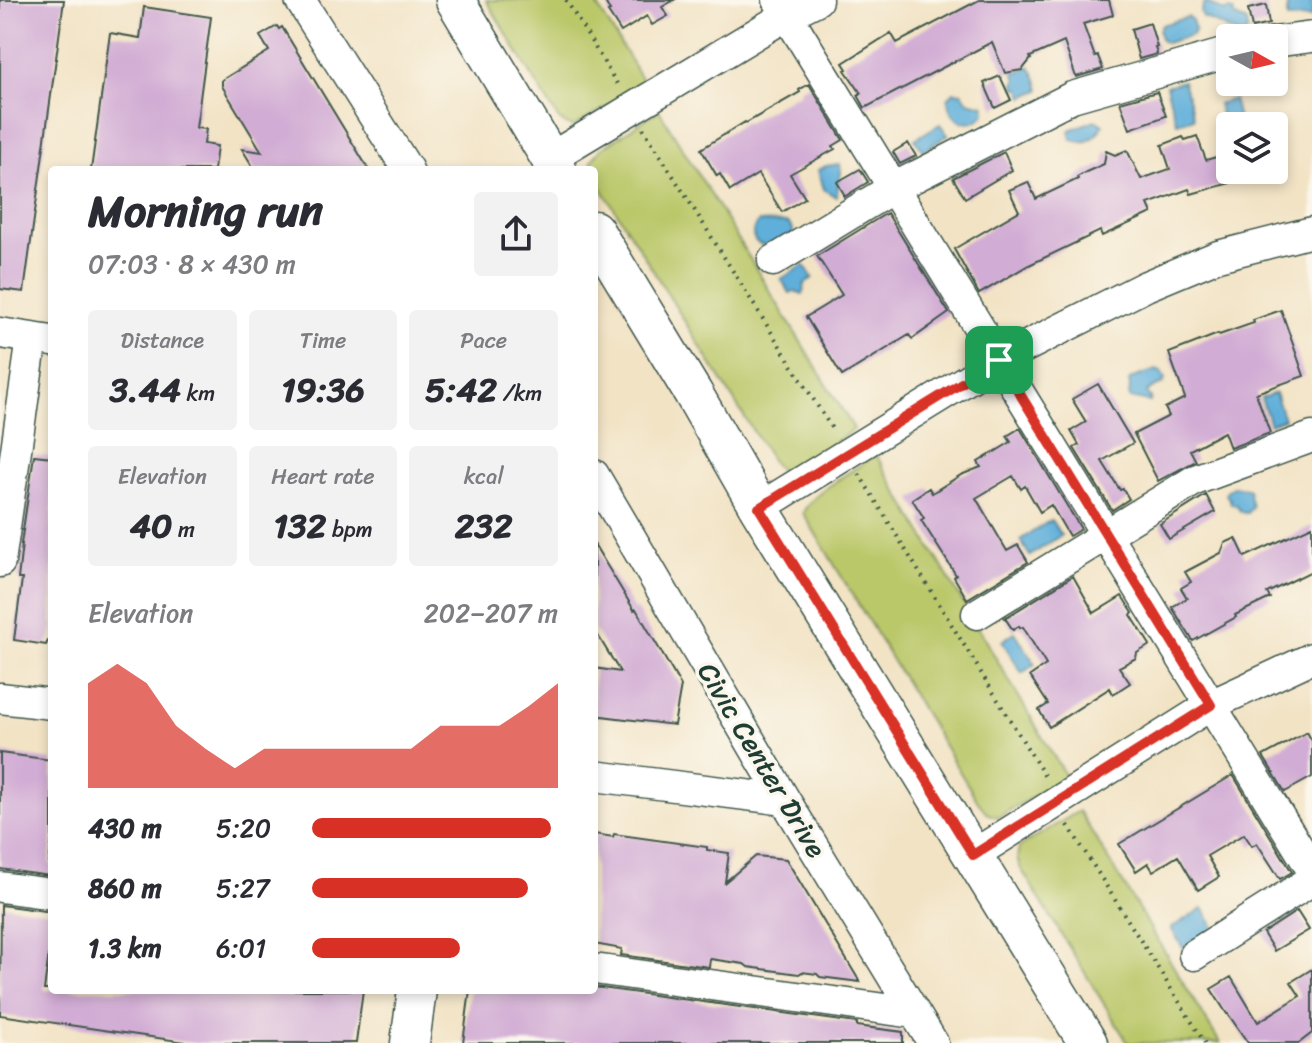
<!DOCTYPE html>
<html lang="en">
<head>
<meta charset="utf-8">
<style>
  :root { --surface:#fff; --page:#f2f2f3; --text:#2b2b33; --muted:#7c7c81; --accent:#d93025 }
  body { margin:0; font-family:Sriracha,sans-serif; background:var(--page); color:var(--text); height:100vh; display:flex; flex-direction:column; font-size:30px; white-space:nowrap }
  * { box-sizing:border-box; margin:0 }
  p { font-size:26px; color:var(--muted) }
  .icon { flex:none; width:44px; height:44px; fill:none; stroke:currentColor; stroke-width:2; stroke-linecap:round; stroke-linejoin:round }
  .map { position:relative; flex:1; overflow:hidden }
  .drawer { position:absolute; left:48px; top:166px; width:550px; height:828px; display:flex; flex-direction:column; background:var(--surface); border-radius:8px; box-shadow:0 4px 12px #0003 }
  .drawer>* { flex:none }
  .needle { width:52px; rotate:98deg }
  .controls { position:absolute; left:1216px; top:24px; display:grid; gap:16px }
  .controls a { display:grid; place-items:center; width:72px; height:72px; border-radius:8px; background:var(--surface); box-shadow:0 4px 12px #0003; font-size:40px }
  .pin { position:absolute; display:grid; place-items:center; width:68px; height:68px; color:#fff; margin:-34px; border-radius:16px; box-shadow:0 4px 12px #0006 }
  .round { display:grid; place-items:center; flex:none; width:84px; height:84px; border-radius:8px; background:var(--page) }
  .head { display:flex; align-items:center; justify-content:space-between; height:136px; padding:0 40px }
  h1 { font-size:44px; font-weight:700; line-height:60px }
  .metrics { display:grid; grid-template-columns:repeat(3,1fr); gap:12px; height:136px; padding:8px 40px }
  .metrics div { display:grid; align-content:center; border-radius:8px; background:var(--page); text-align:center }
  .metrics b { font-size:34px; font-weight:700 }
  .metrics small { font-size:22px; font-weight:400 }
  .metrics p { font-size:22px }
  .chart { height:224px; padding:16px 40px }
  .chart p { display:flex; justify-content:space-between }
  .chart svg { width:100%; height:144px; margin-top:8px; fill:var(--accent); opacity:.7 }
  ul { padding:0 40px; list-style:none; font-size:26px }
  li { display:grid; grid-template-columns:128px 96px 1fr; align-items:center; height:60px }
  li i { height:20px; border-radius:10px; background:var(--accent) }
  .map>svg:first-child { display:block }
  .green { fill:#bbc86a; stroke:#6d824f; stroke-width:2 }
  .water { fill:#5fafda; stroke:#3f7687; stroke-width:2 }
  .building { fill:#d1acd4 }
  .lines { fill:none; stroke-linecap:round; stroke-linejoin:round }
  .minor-casing { stroke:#3f564a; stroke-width:33 }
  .major-casing { stroke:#3f564a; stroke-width:41 }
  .path { stroke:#3f564a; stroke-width:4; stroke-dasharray:2 6; stroke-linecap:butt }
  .minor { stroke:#fff; stroke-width:30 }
  .major { stroke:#fff; stroke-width:38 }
  .route-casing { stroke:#fff; stroke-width:16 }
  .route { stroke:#d93025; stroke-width:10 }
  .labels { text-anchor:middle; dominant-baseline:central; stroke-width:7; stroke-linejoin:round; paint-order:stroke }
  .street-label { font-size:28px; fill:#1f3d34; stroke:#fbf7ec }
</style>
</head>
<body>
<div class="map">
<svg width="1312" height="1043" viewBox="0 0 1312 1043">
  <rect width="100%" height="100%" fill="#fbf7ec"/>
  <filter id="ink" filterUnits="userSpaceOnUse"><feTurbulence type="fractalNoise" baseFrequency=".0125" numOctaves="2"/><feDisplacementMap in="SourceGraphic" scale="16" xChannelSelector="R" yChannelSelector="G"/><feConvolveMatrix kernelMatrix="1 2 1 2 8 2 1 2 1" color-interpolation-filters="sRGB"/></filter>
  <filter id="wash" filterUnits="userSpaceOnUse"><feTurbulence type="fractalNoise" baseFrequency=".006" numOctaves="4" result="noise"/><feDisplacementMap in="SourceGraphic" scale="32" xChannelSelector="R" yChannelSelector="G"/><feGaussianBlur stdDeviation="1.8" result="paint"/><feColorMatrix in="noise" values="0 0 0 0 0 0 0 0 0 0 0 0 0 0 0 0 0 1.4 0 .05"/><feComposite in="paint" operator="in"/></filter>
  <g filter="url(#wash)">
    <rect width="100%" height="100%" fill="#f2e3c5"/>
    <path class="green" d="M486,0h108l51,85 -73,42 -13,-7z
      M659,110l195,319 -60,42 -11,1 -8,-6 -181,-290v-6h-2v-10l9,-11z
      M876,455l190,322 -68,40 -10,-3 -10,-12 -175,-289c8,-20 54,-45 73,-58z
      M1079,811l141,232h-92l-108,-176 -3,-9 2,-11z"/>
    <path class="water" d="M1312,1v17l-25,1v-17z
      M1207,3l19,9 2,-3 6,3 -1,4 14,6 1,7 -3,5 -5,1 -37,-18 -2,-5 3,-8z
      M1188,17l4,3 3,10 -3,5 -26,8 -5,-3 -2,-10 2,-5z
      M1030,66l7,13 3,11 -16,7 -3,-8 -6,-2v-4l2,-3 -3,-8 9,-1 4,-4z
      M1183,81l11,37 -17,5 -11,-37z
      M954,92l8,1 6,8 16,4 1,8c-14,20 -38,6 -37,-15z
      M1233,99l7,27h-10v9h-3l-3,-9 -7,-2v-5l4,-5 -3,-10z
      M1095,120l8,4c-6,13 -17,23 -32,15l-1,-9z
      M940,124l8,11 -25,16 -8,-12z
      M840,164l1,9 -5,24 -12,-8 -6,-19 8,-4z
      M759,222l29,1 5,6v5c-8,4 -17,11 -26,11 -15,1 -18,-14 -8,-23z
      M804,265l9,13 -8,5 -2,11 -9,-3 -4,2 -9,-14z
      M1156,370l5,2 4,7 -2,5 -16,7v4l4,2 -1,5 -21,-4 1,-12 -1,-5 4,-3z
      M1275,393l9,26 -14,5 -9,-26z
      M1234,486l14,3 2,3 -1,2 3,13 -5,6c-8,0 -7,-3 -11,-8l-5,-1 -1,-5 -4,-4 1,-4z
      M1051,520l10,15 -31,21 -10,-16z
      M1015,632l20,32 -13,9 -20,-32z
      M1203,908l12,21 -32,19 -12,-20z"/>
    <g id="blocks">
      <path class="building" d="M0,0h64l-40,292 -24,-3z
        M604,0h70l-12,7 6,9 -16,9 -5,-9 -26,16 -13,-20 2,-1z
        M979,0h130l4,15 -30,9 12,33 3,-1 5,13 -27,8 -12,-35 -34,15 1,2 -9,11 -17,3 -13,-31 -127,66 -7,-13 3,-2 -16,-23 2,-1 -4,-6 48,-30 6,10z
        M1266,5l3,19 -17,4 -4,-19z
        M144,7l67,10 -15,111 10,1 -2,15 13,2 -3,24h-123l19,-137 30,5z
        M1150,23l7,24h-2l2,7 -18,5 -8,-30z
        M277,26l2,3 3,-2 87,143h-114l-13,-21 20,3 -40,-66v-6l47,-29 -9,-15z
        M1000,76l11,24 -16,8 -11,-25z
        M809,84l34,56 -10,6 2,3 -45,25 15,24 -23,14 -24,-38 -28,17 -10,-17 -3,2 -16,-27 44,-27 1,1 54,-31 -1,-2z
        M1157,92l9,24 -36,13 -10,-27z
        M1197,136l9,24 24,-7v30l-39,11 -2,-5 -41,15 4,9 -50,23 -2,-5 -73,35 -48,28 -25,-45 65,-38 -10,-21 19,-8 8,17 42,-20 -1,-2 9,-5 18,-8 2,-13 9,4 12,-5 14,29 29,-10 -8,-24 21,-8 2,3z
        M908,143l8,13 -16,8 -7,-12z
        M1004,152l8,18 -47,28 -12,-20z
        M860,169l8,13 -24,15v-3l-7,-12z
        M887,213l62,100 -37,26 -3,-4 -67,41 -36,-59 36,-22 -25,-39z
        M1281,310l23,66 -48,17 14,40 -40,15 -6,-16 -34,18 6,11 -38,20 -24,-47 35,-18 -4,-8 20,-10 -16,-45 49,-19 1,1 35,-12 -1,-3z
        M1098,384l35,59 -31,18 18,29 3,-1 6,10 -17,11 -38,-62 5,-3 -8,-14 15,-9 -14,-23z
        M1020,428l61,101 -12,7 -18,-31 -11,7 -15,-26 -4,3 -8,-13 -37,22 31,53 11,-6 10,17 -61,37 -13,-22 2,-2 -35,-55 3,-2 -12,-19 17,-11 3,5 29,-18 20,-8 -3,-5 33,-20 -4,-6z
        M34,455l18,2v176l-6,12 -32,-5 8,-61h-4l4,-35h-1z
        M1206,495l9,17 -46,27 -9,-15z
        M1312,526v45l-45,22 3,5 -35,17 1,2 -43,24 -21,-34 15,-9 -6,-10 10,-6 -6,-10 36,-19 4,-10 11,-5 9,19z
        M594,544l40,66 2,-1 45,77 -7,39 -80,-10v-47l26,4 -26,-43z
        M1073,576l21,37 28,-17 11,17 -2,2 19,30 -13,8 -1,5 -17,9 11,16 -17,11 -3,-6 -61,39 -10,-17 9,-6 -18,-28 16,-11 -23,-38 -3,1 -1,-2 -6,4 -8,-12z
        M1307,732l5,9v36l-27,15 -22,-36z
        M0,753l52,7v79l-3,24 3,1 -2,12 -50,-7z
        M1233,775l59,97 -12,7 -23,-36 -5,3 -8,-12 -37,22 12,21 -21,13 -20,-34 -25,15 -5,-8 -12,8 -17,-27z
        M594,834l19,3 1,-3 93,13v3l22,3 -4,29 31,-26 30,3 74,123 -40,-5 -3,-3 -15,-2 -3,2 -51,-7 -4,-3 -34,-5 -1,8 -88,-12 1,-6 -28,-5z
        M1,905l51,7v19l-8,59h319l-7,53h-164l-192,-28z
        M1297,911l12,19 -35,21 -11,-18z
        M1312,969v64l-13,10h-51l-20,-29h-1l-16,-25 20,-12 27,45 42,-26 -9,-14z
        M594,987l263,36v3l46,6v11h-440l7,-53h124z"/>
    </g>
  </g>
  <g filter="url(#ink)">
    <use href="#blocks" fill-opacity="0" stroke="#3f564a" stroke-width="2"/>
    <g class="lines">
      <g class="minor-casing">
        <path id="minor" d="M300,0l108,170
          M778,0l534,870
          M1274,42l38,-5
          M550,158l237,-143 30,-15
          M773,261l120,-73 179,-91 158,-45
          M0,333l32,5
          M594,475l191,325 148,243
          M759,508l240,-148 147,-74 72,-30 94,-24
          M0,562l32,-224 20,3
          M977,614l218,-134 117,-43
          M0,698l52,6
          M594,776l191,24
          M973,855l238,-150 101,-47
          M0,887l52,7
          M1194,955l118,-75
          M594,969l320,44"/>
      </g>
      <g class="major-casing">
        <path id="major" d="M455,0l102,170
          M594,230l99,163 66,115 329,535
          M410,1043l7,-53"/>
      </g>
      <path class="path" d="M566,0l53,87
        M643,128l191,304
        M859,474l188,306
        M1068,825l137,218"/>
      <use href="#minor" class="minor"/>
      <use href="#major" class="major"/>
    </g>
  </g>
  <g class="lines" filter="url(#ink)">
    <g class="route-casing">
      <path id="route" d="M999,360l212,345 -238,150 -214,-347z"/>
    </g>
    <use href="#route" class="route"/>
  </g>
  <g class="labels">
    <g class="street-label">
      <text transform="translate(762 760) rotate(59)">Civic Center Drive</text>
    </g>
  </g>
</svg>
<div class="controls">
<a><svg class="needle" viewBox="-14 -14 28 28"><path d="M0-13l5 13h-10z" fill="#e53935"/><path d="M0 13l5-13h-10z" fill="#7c7c81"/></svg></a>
<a><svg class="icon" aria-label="layers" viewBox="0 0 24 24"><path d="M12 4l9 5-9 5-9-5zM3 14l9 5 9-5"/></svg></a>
</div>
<div class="pin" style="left:999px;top:360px;background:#1e9e55"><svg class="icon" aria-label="arrive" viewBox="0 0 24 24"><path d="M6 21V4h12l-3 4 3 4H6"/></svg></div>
<section class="drawer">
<div class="head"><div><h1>Morning run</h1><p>07:03 · 8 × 430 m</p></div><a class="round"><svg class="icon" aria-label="share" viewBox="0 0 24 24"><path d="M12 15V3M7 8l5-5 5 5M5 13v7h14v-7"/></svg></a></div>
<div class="metrics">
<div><p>Distance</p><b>3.44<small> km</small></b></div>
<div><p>Time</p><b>19:36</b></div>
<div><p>Pace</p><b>5:42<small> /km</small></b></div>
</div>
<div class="metrics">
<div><p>Elevation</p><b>40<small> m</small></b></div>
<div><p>Heart rate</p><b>132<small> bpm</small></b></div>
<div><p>kcal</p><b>232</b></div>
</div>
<div class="chart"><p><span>Elevation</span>202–207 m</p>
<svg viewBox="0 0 160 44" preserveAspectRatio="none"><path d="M0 44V12L10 6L20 12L30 25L40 32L50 38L60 32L70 32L80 32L90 32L100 32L110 32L120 25L130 25L140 25L150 19L160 12V44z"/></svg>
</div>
<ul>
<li><b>430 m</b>5:20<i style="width:97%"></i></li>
<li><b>860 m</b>5:27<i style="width:88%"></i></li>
<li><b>1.3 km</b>6:01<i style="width:60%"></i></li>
</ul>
</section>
</div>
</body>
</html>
